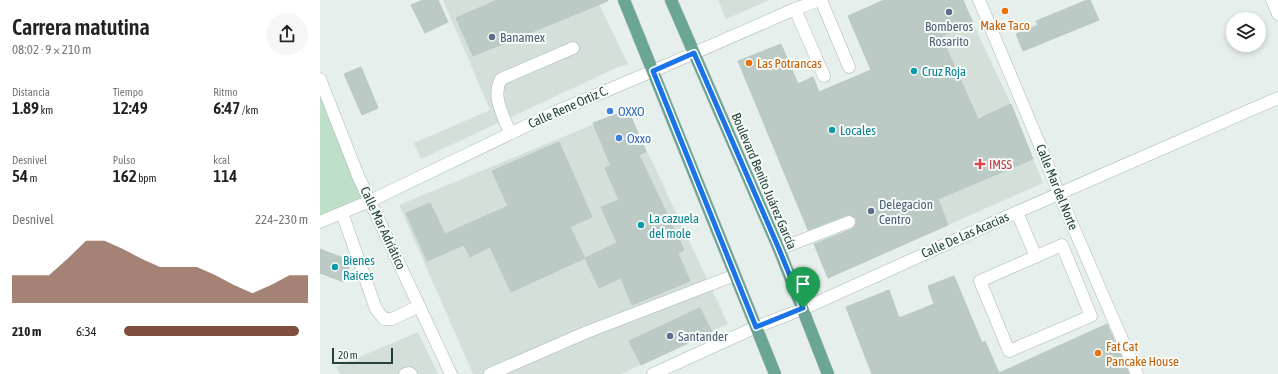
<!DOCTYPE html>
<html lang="es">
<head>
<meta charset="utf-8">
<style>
  :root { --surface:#fff; --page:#f6f6f6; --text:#222; --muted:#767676; --accent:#804e3d }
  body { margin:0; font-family:"Asap Condensed",sans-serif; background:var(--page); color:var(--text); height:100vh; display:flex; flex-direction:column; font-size:15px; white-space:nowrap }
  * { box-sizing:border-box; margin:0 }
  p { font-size:13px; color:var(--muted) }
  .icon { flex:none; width:22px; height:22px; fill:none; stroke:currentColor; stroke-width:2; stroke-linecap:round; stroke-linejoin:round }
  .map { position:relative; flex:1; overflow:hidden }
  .drawer { display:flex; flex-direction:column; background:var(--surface); width:320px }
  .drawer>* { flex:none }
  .tools { position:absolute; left:906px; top:12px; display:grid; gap:8px }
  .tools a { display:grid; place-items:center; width:40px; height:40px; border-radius:50%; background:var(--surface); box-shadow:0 2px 6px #0003; font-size:20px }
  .scale { position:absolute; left:12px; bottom:10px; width:61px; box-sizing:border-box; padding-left:4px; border:2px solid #24423a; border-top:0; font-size:11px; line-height:14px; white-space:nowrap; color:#24423a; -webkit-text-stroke:3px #f7fbf9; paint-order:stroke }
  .pin { position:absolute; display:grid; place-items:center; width:34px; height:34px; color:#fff; margin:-41px -17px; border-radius:50% 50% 50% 0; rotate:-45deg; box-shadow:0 0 4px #0007 }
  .pin .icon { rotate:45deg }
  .round { display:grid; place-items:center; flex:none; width:42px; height:42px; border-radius:21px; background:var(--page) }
  .head { display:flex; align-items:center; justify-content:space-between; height:68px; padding:0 12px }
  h1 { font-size:22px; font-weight:600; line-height:30px }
  .stats { display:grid; grid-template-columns:repeat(3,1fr); gap:6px; height:68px; padding:4px 12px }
  .stats div { display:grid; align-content:center }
  .stats b { font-size:17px; font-weight:600 }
  .stats small { font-size:11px; font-weight:400 }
  .stats p { font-size:11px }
  .chart { height:112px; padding:8px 12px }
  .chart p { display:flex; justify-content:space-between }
  .chart svg { width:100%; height:72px; margin-top:4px; fill:var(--accent); opacity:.7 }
  ul { padding:0 12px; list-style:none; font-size:13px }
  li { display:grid; grid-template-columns:64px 48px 1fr; align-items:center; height:30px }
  li i { height:10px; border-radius:5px; background:var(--accent) }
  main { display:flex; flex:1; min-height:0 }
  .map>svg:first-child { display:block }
  .built { fill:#d4dfda }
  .green { fill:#bfe0c8 }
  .building { fill:#bbcac4; stroke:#b8c9c2 }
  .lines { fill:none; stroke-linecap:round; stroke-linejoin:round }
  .service-casing { stroke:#a8b8b2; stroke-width:13 }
  .minor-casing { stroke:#a8b8b2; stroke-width:13 }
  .tertiary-casing { stroke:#a8b8b2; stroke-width:13 }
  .secondary-casing { stroke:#a4bbb3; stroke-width:13 }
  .primary-casing { stroke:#c2cac8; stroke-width:13 }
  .service { stroke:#fff; stroke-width:12 }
  .minor { stroke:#fff; stroke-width:12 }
  .tertiary { stroke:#fff; stroke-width:12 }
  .secondary { stroke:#fff; stroke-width:12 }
  .primary { stroke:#6aa596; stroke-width:12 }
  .route-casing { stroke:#fff; stroke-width:8 }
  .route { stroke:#1a73e8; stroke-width:5 }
  .food-dot { fill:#e8710a; stroke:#f7fbf9; stroke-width:1.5 }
  .service-dot { fill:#5c6f8a; stroke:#f7fbf9; stroke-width:1.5 }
  .culture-dot { fill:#0f9aa8; stroke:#f7fbf9; stroke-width:1.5 }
  .shop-dot { fill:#3f7fe0; stroke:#f7fbf9; stroke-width:1.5 }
  .health-dot { fill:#e0444e; stroke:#f7fbf9; stroke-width:1.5 }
  .labels { text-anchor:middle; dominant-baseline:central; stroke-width:4; stroke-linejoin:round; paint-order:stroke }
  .food-label { font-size:13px; fill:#c56008; stroke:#f7fbf9; text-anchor:start }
  .service-label { font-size:13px; fill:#4e5e75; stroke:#f7fbf9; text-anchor:start }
  .culture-label { font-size:13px; fill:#0d838f; stroke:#f7fbf9; text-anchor:start }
  .street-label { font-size:13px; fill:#24423a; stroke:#f7fbf9 }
  .shop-label { font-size:13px; fill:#366cbe; stroke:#f7fbf9; text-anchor:start }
  .health-label { font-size:13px; fill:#be3a42; stroke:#f7fbf9; text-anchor:start }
</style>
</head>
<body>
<main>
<section class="drawer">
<div class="head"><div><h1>Carrera matutina</h1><p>08:02 · 9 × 210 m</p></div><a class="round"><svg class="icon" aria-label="share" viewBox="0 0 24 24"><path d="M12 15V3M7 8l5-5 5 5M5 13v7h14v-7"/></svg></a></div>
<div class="stats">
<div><p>Distancia</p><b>1.89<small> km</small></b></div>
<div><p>Tiempo</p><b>12:49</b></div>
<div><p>Ritmo</p><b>6:47<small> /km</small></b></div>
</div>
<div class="stats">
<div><p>Desnivel</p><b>54<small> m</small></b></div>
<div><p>Pulso</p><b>162<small> bpm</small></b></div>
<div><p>kcal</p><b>114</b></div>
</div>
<div class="chart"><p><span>Desnivel</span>224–230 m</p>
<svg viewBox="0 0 160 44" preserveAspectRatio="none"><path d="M0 44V27L10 27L20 27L30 17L40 6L50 6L60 11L70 17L80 22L90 22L100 22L110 27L120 33L130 38L140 33L150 27L160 27V44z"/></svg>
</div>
<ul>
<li><b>210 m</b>6:34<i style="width:95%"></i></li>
</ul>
</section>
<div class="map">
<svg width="958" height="374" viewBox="0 0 958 374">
  <rect width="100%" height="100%" fill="#e6efeb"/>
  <path class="built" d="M123,0h154l31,64 -12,4 -195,91 -7,-16 76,-33z
    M398,0h52l-44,19z
    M653,23l38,81 32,79 -95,42 -31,-80 74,-32 -14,5 -36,-82z
    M308,110l100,214 -107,50h-148l-74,-169z
    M98,332l20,42h-98l-4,-7z"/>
  <path class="green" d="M0,79l50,122 -50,21z"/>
  <path class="building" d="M103,0h15l10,22 -23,11 -14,-28z
    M177,0h111v1l-135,55 -17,-38z
    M564,0h79l10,23 -32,13 37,83 33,-15 22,55 -95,40 10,26 -120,53 -14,-34 38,-15 4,-5v-5l-5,-4h-4l-39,15 -70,-169 43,-17 17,40 15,-7 6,15 52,-22 -23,-54z
    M767,0h3l9,20 -76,31 -7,-17 22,-9 -2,-4z
    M41,67l17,41 -16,7 -18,-41z
    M308,110l18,42 -7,3 45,95 -6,3 12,28 -58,24 -11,-27 -22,10 -14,-30 32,-15 -16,-36 18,-7 -14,-32 6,-2 -18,-43z
    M239,142l33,75 -22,10 15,31 -74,34 -21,-45 -20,10 -6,-12 -37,16 -21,-48 24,-10 15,31 63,-28 -16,-35z
    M0,249l31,12 -7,21 -24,-9z
    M634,276l28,67 3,-2 14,32 108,-49 22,50h-257l-26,-67 43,-17 10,28 35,-14 -6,-18z
    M380,308l12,24 -71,33 -12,-24z"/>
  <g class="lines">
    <g class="service-casing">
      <path id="service" d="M501,0l28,67
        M475,9l29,67
        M190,133c-6,-16 -19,-37 -9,-54l72,-31
        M697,212l19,45
        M22,213l34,96 8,10h8l27,-13
        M742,245l29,71 -82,35 -29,-70z
        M459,249l70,-27
        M85,374l4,-1 2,1
        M170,374l97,-42 148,-57"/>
    </g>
    <g class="minor-casing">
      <path id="minor" d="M0,79l39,99 92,196
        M333,374l103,-47 47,-18 214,-97 261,-114"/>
    </g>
    <g class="tertiary-casing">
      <path id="tertiary" d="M659,0l65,155 15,39 78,180
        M952,0l6,14
        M0,222l50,-21 183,-88 100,-42"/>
    </g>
    <g class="secondary-casing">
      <path id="secondary" d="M333,71l142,-62 25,-9"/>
    </g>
    <g class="primary-casing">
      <path id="primary" d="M304,0l151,374
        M351,0l108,249 49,125"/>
    </g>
    <use href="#service" class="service"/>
    <use href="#minor" class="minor"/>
    <use href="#tertiary" class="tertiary"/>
    <use href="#secondary" class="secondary"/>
    <use href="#primary" class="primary"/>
  </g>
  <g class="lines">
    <g class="route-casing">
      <path id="route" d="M374,53l85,196 24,59 -47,19 -103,-256z"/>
    </g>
    <use href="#route" class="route"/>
  </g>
  <g class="food-dot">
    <circle cx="685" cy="11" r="4"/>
    <circle cx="429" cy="63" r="4"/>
    <circle cx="778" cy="353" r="4"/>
  </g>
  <g class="service-dot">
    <circle cx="629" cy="12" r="4"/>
    <circle cx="172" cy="37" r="4"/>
    <circle cx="551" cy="211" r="4"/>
    <circle cx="350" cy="336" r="4"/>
  </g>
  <g class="culture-dot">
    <circle cx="594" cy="71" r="4"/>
    <circle cx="512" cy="130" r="4"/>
    <circle cx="321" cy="225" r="4"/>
    <circle cx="15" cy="267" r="4"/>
  </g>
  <g class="shop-dot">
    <circle cx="290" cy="111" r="4"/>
    <circle cx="299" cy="138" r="4"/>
  </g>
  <path class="health-dot" d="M658 158h4v4h4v4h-4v4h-4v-4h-4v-4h4z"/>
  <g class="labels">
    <g class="food-label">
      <text x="685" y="25" text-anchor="middle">Make Taco</text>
      <text x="437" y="63">Las Potrancas</text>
      <text x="786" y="346">Fat Cat<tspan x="786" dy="15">Pancake House</tspan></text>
    </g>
    <g class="service-label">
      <text x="629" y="26" text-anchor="middle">Bomberos<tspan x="629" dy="15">Rosarito</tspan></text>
      <text x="180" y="37">Banamex</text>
      <text x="559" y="204">Delegacion<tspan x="559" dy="15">Centro</tspan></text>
      <text x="358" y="336">Santander</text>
    </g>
    <g class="culture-label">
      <text x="602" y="71">Cruz Roja</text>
      <text x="520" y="130">Locales</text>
      <text x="329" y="218">La cazuela<tspan x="329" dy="15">del mole</tspan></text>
      <text x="23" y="260">Bienes<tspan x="23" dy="15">Raices</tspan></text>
    </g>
    <g class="street-label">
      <text transform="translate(248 107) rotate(-24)">Calle Rene Ortiz C.</text>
      <text transform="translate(444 181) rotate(67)">Boulevard Benito Juárez García</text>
      <text transform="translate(737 187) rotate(68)">Calle Mar del Norte</text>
      <text transform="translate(63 228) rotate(65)">Calle Mar Adriático</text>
      <text transform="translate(645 235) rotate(-24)">Calle De Las Acacias</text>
    </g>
    <g class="shop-label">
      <text x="298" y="111">OXXO</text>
      <text x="307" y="138">Oxxo</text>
    </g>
    <g class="health-label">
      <text x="669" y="164">IMSS</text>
    </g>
  </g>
</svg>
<div class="tools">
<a><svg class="icon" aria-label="layers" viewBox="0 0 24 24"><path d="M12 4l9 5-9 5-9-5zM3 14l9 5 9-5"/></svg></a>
</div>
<div class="scale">20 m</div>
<div class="pin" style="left:483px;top:308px;background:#1e9e55"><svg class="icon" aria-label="arrive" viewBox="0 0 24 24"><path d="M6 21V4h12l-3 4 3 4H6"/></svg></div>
</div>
</main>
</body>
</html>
